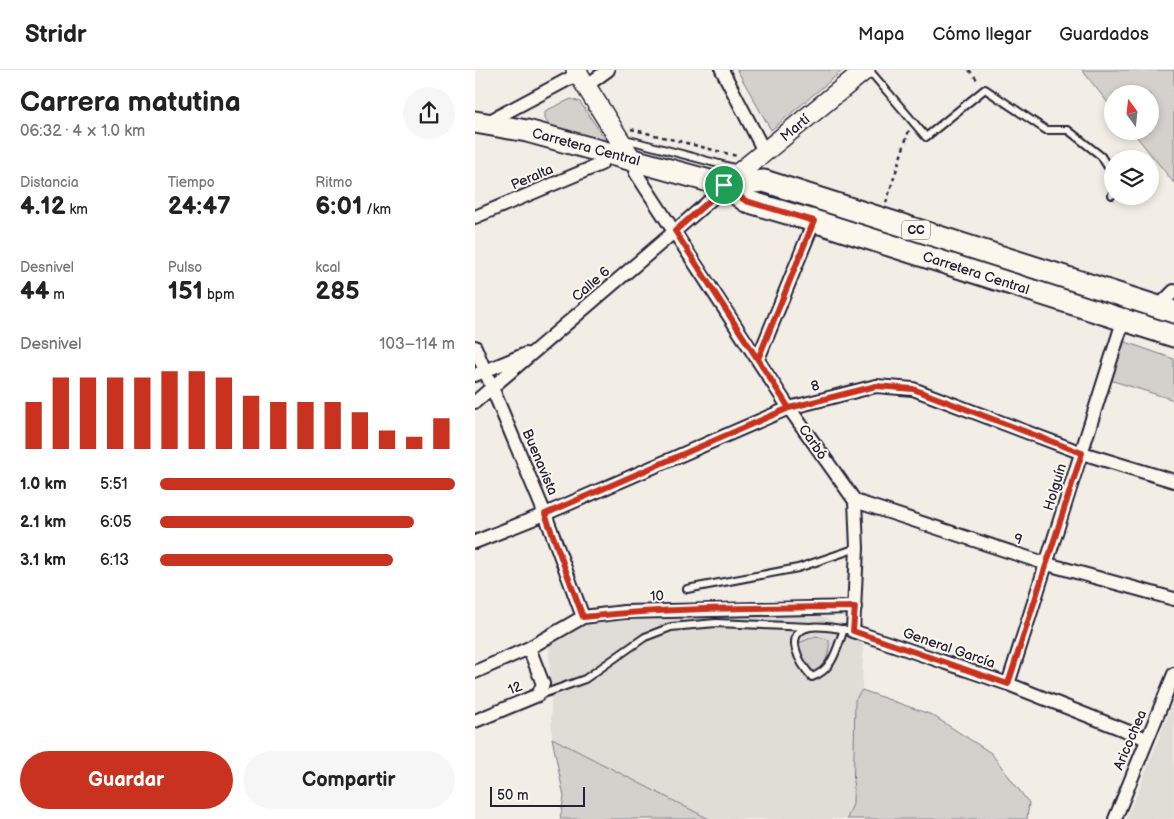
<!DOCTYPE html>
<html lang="es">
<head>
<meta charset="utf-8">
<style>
  :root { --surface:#fff; --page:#f6f6f6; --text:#222; --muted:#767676; --line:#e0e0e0; --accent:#c8321e }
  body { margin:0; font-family:"Balsamiq Sans",sans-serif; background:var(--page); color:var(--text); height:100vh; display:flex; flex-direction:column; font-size:19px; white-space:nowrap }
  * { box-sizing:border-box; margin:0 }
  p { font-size:16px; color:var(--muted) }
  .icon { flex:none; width:28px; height:28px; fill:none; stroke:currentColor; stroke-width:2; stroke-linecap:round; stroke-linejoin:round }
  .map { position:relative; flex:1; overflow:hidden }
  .drawer { display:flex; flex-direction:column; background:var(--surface); width:475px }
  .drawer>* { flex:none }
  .needle { width:32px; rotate:345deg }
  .fabs { position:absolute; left:629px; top:15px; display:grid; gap:10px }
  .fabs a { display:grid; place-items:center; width:55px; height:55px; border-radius:50%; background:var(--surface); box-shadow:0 2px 8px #0003; font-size:25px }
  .scale { position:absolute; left:15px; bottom:12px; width:95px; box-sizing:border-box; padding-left:5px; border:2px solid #22223b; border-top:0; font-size:14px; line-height:18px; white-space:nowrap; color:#22223b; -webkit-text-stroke:4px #fbf7ec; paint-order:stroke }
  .pin { position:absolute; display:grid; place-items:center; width:42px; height:42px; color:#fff; margin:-21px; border:2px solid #fff; border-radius:50%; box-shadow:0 1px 5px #0007 }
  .round { display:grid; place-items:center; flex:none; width:52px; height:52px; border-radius:26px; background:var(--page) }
  .overview { display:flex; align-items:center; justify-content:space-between; height:85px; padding:0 20px }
  h1 { font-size:28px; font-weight:800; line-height:38px }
  .stats { display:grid; grid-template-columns:repeat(3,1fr); gap:8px; height:85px; padding:5px 20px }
  .stats div { display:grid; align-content:center }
  .stats b { font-size:25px; font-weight:800 }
  .stats small { font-size:14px; font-weight:400 }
  .stats p { font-size:14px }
  .chart { height:140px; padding:10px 20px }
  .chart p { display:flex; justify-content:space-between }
  .chart svg { width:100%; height:90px; margin-top:5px; stroke:var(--accent); stroke-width:6 }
  .primary-button { display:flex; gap:10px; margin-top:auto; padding:10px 20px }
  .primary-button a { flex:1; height:58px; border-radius:30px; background:var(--accent); color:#fff; font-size:20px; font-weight:800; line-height:58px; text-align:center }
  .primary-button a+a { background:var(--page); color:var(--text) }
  ul { padding:0 20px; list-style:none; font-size:16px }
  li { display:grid; grid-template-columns:80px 60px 1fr; align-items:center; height:38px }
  li i { height:12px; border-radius:6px; background:var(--accent) }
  header { display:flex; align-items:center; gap:30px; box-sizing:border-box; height:70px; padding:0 25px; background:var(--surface); border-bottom:1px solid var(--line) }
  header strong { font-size:24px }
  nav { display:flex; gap:28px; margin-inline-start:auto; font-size:18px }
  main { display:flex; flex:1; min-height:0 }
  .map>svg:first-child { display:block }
  .built { fill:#e0dcd6 }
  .green { fill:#d4d1cc; stroke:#7b7a84 }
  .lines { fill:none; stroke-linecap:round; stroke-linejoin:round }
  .lane-casing { stroke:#22223b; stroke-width:10 }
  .street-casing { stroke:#22223b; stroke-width:16 }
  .secondary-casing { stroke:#22223b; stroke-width:22 }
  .primary-casing { stroke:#22223b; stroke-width:25 }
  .path { stroke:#22223b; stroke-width:2.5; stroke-dasharray:4 4; stroke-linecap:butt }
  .lane { stroke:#fbf7ec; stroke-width:6 }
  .street { stroke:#fbf7ec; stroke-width:12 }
  .secondary { stroke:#fbf7ec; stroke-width:19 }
  .primary { stroke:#fbf7ec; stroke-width:21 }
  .route-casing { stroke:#fff; stroke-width:10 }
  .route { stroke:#c8321e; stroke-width:6 }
  .labels { text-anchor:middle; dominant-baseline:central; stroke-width:4; stroke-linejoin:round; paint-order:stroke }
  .shield { fill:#fbf7ec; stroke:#636270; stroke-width:1 }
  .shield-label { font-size:12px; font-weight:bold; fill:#22223b }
  .street-label { font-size:14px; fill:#22223b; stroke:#fbf7ec }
</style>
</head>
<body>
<header>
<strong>Stridr</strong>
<nav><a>Mapa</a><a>Cómo llegar</a><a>Guardados</a></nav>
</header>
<main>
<section class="drawer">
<div class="overview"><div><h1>Carrera matutina</h1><p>06:32 · 4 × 1.0 km</p></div><a class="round"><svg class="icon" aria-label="share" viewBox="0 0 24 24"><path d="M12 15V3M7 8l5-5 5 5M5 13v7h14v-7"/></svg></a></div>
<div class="stats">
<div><p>Distancia</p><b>4.12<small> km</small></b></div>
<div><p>Tiempo</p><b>24:47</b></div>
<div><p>Ritmo</p><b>6:01<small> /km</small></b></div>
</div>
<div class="stats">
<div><p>Desnivel</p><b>44<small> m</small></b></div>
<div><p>Pulso</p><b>151<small> bpm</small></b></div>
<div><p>kcal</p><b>285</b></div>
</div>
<div class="chart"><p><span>Desnivel</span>103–114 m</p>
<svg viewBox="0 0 160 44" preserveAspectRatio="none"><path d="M5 44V21M15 44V9M25 44V9M35 44V9M45 44V9M55 44V6M65 44V6M75 44V9M85 44V18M95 44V21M105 44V21M115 44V21M125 44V26M135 44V35M145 44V38M155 44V29"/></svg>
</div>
<ul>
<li><b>1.0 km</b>5:51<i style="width:100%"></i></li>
<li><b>2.1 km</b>6:05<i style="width:86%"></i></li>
<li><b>3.1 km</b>6:13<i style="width:79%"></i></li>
</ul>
<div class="primary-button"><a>Guardar</a><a>Compartir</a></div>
</section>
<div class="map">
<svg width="699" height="749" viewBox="0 0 699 749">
  <rect width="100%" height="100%" fill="#f2eee5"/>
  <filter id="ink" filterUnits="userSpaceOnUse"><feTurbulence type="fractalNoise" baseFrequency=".02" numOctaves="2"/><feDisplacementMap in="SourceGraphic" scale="10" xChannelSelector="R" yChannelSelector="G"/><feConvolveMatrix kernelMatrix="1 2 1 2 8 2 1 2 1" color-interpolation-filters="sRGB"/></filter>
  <g filter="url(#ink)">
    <path class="built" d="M340,542l42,23 6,9 -1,46 -7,10 -2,104 -6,15h-138l-157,-81 -3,-95 41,-24z
      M699,629v120h-48l13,-30z"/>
    <path class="green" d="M262,0h106l-72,60z
      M607,0h92v113l-42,-52h18v-37h-37l-1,14z
      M96,29l9,3 27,40 -58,-17 -4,-6v-8z
      M648,271l51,18v41l-64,-20z
      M341,566l13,4c1,12 -4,29 -16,33l-9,-7 -8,-16 3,-7z
      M387,620l70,25 59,38 38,50 -2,16h-180l6,-15 2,-104z
      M77,668l157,81h-149l4,-22z"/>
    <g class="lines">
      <g class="lane-casing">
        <path id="lane" d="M394,0l57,67 59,-48 61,41h22l33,26 12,19
          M150,69l113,30
          M637,125l1,-3
          M212,519l111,-21 59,-20
          M369,559c-7,19 -11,41 -32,48 -11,-12 -31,-44 -2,-50 12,-2 30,2 43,4
          M65,625l45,-16 60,-42 26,-10 45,-4 94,4"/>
      </g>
      <g class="street-casing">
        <path id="street" d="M247,0l43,83
          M111,16l22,-16
          M11,53l92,-49
          M161,103l153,235 66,93 2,47 -4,83 155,53 139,55
          M0,147l126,-53
          M683,237l16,-16
          M0,277l70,167 38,103
          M283,289l56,-138
          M0,305l51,-21
          M0,332l200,-171 40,-35 9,-11
          M380,431l192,63 127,35
          M0,472l70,-28 244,-106 87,-22 37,3 169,64 92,28
          M0,602l54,-24 54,-31 41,-5 231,-5
          M533,614l117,-369
          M0,651l63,-26 5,-11 -14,-36
          M640,749l59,-145"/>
      </g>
      <g class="secondary-casing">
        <path id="secondary" d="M101,0l55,88
          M249,115l141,-115"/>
      </g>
      <g class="primary-casing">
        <path id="primary" d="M0,52l52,9 197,54 22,16 68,20 360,115
          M249,115l40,-4 410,131"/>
      </g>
      <path class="path" d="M494,0l10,12
        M156,59l106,27
        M411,133l23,-73"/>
      <use href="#lane" class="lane"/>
      <use href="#street" class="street"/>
      <use href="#secondary" class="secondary"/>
      <use href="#primary" class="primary"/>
    </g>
  </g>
  <g class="lines" filter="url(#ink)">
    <g class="route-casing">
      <path id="route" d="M249,115l-9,11 -40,35 114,177 -244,106 38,103c90,-10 181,-9 272,-10l-2,24 155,53 74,-231 -169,-64 -37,-3 -87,22 -31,-49 56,-138 -68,-20 -22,-16"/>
    </g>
    <use href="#route" class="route"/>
  </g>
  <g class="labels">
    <rect class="shield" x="427" y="150.5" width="28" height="19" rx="4"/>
    <g class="shield-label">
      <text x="441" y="160">CC</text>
    </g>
    <g class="street-label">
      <text transform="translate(320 58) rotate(-40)">Martí</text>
      <text transform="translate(111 77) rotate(15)">Carretera Central</text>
      <text transform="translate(57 107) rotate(-23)">Peralta</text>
      <text transform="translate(501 203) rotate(18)">Carretera Central</text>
      <text transform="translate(116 214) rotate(-41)">Calle 6</text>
      <text transform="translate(340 316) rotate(-14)">8</text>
      <text transform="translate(338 372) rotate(55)">Carbó</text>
      <text transform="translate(65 392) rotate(67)">Buenavista</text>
      <text transform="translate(580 417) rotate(-73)">Holguín</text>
      <text transform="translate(543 469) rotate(18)">9</text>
      <text transform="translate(182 526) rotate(-2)">10</text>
      <text transform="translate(474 578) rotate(19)">General García</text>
      <text transform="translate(40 618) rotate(-22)">12</text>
      <text transform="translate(655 670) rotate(-67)">Aricochea</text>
    </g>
  </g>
</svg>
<div class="fabs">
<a><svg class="needle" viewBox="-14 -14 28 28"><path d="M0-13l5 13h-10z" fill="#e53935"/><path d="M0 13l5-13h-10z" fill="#767676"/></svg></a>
<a><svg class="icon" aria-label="layers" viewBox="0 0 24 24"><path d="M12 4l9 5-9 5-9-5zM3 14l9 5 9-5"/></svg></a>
</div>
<div class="scale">50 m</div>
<div class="pin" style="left:249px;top:115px;background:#1e9e55"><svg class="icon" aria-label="arrive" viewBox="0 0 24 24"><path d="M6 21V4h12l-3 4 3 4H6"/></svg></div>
</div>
</main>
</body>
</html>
